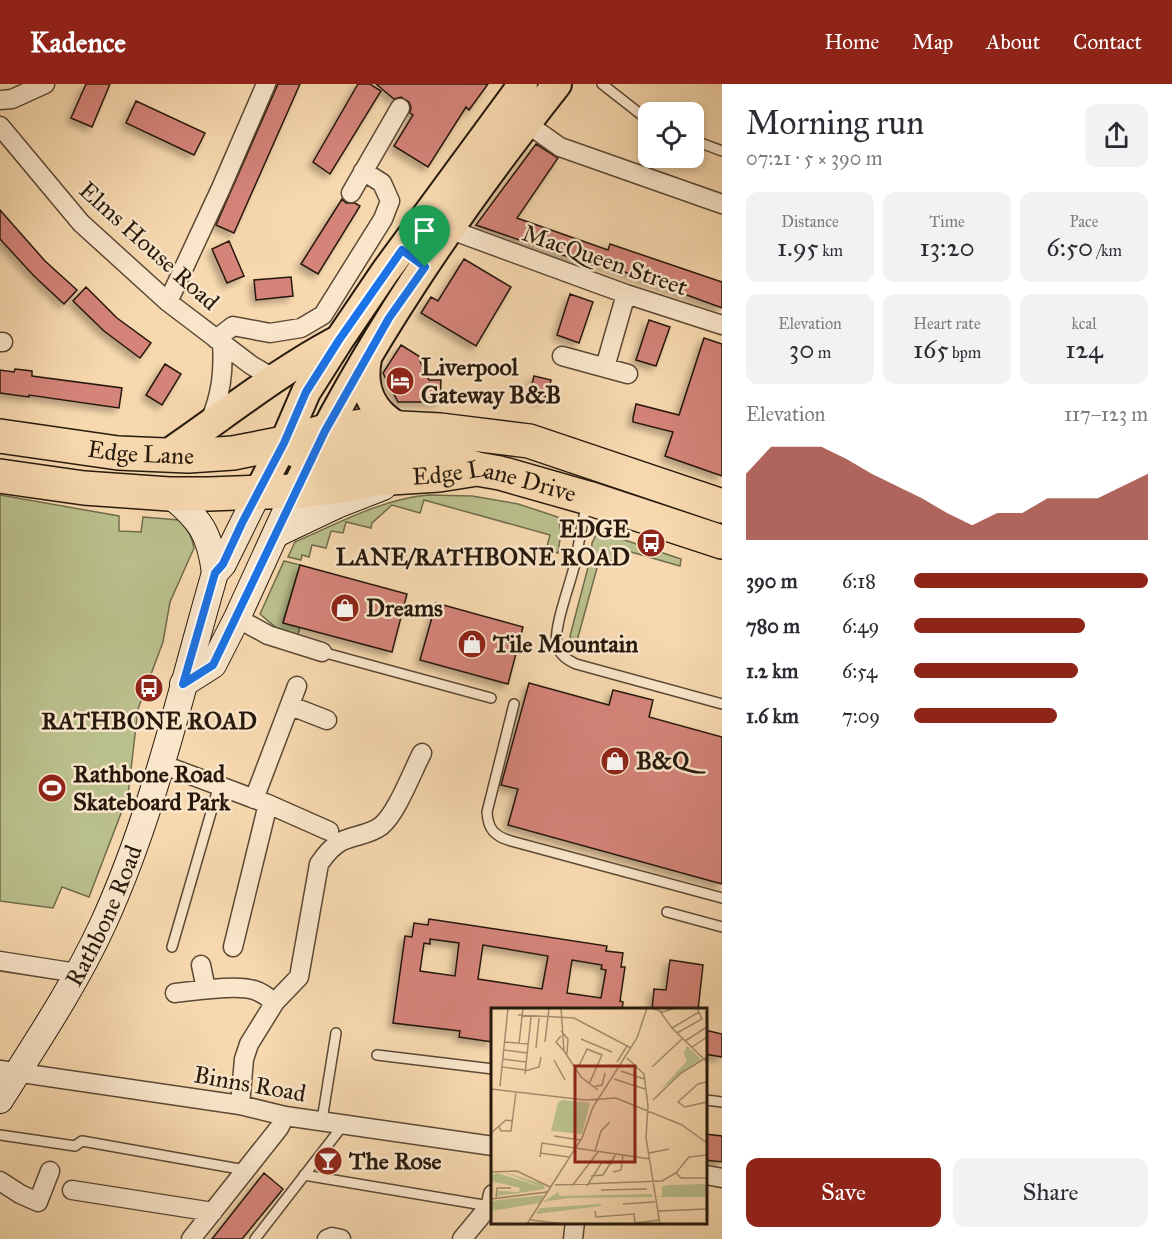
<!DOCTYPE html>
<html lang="en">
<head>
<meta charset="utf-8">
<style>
  :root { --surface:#fff; --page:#f2f2f3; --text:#2b2b33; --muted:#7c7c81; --accent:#8f2418 }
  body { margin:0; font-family:"IM FELL Great Primer",serif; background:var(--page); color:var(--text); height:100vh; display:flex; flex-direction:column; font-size:22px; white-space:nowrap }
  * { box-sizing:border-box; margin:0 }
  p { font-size:20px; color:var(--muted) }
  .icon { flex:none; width:33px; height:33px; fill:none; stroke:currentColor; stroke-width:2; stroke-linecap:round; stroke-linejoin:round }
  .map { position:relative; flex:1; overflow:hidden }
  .drawer { display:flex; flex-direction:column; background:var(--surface); width:450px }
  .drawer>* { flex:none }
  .tools { position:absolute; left:638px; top:18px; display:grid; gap:12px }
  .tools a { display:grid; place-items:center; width:66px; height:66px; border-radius:12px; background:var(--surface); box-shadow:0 3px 9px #0003; font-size:30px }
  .pin { position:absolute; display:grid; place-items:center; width:51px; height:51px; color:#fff; margin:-62px -26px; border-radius:50% 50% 50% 0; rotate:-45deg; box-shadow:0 0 6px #0007 }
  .pin .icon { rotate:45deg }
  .round { display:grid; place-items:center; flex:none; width:63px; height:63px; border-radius:12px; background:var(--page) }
  .head { display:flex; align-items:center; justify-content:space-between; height:102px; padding:0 24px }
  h1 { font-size:33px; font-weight:600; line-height:45px }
  .figures { display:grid; grid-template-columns:repeat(3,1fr); gap:9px; height:102px; padding:6px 24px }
  .figures div { display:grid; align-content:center; border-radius:12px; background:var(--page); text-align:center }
  .figures b { font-size:26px; font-weight:600 }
  .figures small { font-size:16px; font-weight:400 }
  .figures p { font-size:16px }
  .chart { height:168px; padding:12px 24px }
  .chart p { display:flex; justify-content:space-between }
  .chart svg { width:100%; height:108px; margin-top:6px; fill:var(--accent); opacity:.7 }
  .action { display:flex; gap:12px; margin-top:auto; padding:12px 24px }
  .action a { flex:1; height:69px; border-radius:12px; background:var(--accent); color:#fff; font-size:24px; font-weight:600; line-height:69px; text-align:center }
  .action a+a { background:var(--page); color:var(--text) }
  ul { padding:0 24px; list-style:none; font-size:20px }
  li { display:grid; grid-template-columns:96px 72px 1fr; align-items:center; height:45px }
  li i { height:15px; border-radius:8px; background:var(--accent) }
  header { display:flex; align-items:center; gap:36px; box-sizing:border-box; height:84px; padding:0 30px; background:var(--accent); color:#fff }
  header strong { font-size:28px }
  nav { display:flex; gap:33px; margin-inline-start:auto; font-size:21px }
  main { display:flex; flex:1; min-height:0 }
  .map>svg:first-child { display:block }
  .green { fill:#bac08d; stroke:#706c4c; stroke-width:1.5 }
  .building { fill:#d5847a; stroke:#26190c; stroke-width:1.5; fill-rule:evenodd; filter:url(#shadow) }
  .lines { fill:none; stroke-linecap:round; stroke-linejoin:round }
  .lane-casing { stroke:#5a4935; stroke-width:12 }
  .street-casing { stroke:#5a4935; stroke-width:21 }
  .secondary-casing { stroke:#26190c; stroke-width:28 }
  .primary-casing { stroke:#26190c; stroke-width:32 }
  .highway-casing { stroke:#26190c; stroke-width:36 }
  .lane { stroke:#fae6cb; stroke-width:9 }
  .street { stroke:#fae6cb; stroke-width:18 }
  .secondary { stroke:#fae6cb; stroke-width:26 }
  .primary { stroke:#f8d9af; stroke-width:28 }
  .highway { stroke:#f8d9af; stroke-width:33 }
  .route-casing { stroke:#fff; stroke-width:12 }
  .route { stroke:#1a73e8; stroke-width:8 }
  .labels { text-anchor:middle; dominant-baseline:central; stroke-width:5; stroke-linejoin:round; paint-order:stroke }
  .street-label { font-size:24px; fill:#26190c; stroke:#fae6cb }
  .poi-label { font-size:24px; font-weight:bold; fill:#26190c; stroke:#fae6cb; text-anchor:start }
  .inset-road { fill:none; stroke:#a48c6e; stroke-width:1.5 }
  .view { fill:#8f2418; fill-opacity:0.15; stroke:#8f2418; stroke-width:3 }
  .inset-edge { fill:none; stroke:#26190c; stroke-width:3 }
</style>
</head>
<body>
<header>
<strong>Kadence</strong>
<nav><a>Home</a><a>Map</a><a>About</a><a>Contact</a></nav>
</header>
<main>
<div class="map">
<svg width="722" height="1155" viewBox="0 0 722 1155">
  <defs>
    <filter id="shadow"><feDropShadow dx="-4.5" dy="4.5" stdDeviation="3" flood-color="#0004"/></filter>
  </defs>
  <rect width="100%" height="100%" fill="#f8d9af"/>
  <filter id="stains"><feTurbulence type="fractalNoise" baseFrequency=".00333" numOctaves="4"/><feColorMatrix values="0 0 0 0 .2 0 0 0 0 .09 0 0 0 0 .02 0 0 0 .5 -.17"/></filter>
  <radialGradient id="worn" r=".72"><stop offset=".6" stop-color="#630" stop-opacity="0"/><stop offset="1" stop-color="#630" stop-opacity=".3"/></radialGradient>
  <path class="green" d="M0,411l119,21v15l22,1 2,-15 36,3c8,9 13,15 15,28l-24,54 -7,40 -25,67 -10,86 -39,102 -27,-10 -9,21 -53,-7z
    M428,411l44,1 46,8 40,13 3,15 -3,21 -12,-3 4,-15 -126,-35 -4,13 -28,-8 -20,18 -1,5 -25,-6 -3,11 -12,-2 -5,17 -14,-3 -3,12 -7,-2 -1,5 -13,-3 7,-15c42,-18 87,-43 133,-47z
    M598,447l83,28 -1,7 -63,-18 -4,13 -13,-4 -25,91 -3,-4 -2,-8 21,-80 1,-13z
    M284,477l16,4 -17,57 17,5 -3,11 -18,-8 -19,-16z"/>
  <path class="building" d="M86,0h24l-18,43 -21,-9z
    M278,0h22l-66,149 -18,-8z
    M358,0h12l11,7 -51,83 -17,-12z
    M376,0h112l-19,26 -3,-3 -38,60 -34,-21 19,-31 -3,-2 1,-6 -2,-5 -8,-5 -7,2z
    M136,17l69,32 -11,22 -68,-32z
    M536,60l22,14 -41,60 91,32 2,-6 112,38v26l-122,-45 -2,4 -122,-42z
    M342,115l4,4h9l5,3 -42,68 -17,-10z
    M0,126l45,51 32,29 -13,14 -30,-28 -34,-37z
    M229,157l15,35 -17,7 -15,-34z
    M464,175l47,28 -35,59 -55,-33 10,-16 7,4z
    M291,193l2,19 -37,4 -2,-20z
    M86,203l31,31 34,25 -11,15 -36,-27 -31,-30z
    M570,210l23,8 -14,41 -22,-8z
    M649,236l21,7 -14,39 -20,-6z
    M704,254l18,6v132l-57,-20 8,-24 -40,-10v-4l3,-14 43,11z
    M401,261l21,13 -2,3 9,19h12l-1,22h-42l-15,-29z
    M165,280l16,10 -19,31 -16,-10z
    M15,285l17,2v5l90,12 -3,20 -90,-13v2l-29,-4v-23l14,2z
    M534,292l17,4 -4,17 -2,-1 -1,4 -15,-4z
    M300,481l107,29 -15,58 -109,-29z
    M436,519l87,24 -15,57 -88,-24z
    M529,599l80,22 4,-15 40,10 -4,17 73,20v147l-214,-59 10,-36 -17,-4z
    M429,835l178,27 -1,5 17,2 -2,14h4l-5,34 3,1 -1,8h-130v32l-33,-5 1,-6 -67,-8 12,-87 7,1 2,-14 14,2zM430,855l29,4 -4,33 -35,-5 4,-28 6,1zM483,861l65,11 -6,33 -64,-10zM572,876l30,5 -1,4 5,1 -5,28 -34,-5z
    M670,876l33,5 -5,45h-46l2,-21 12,1z
    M705,946l17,4v23l-17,-3z
    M705,1050l17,2v26l-17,-2z
    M264,1089l19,16 -41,50h-30z"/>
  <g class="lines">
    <g class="lane-casing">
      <path id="lane" d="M602,0l46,36
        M693,56l29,11
        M587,419c-5,20 -8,40 -12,60 -4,20 -22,64 -18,82 2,10 10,15 19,19l146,40
        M322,568l169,46
        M514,620l-27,108c1,17 7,24 24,29l211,57
        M667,828l55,15
        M172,863l47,-162
        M377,971l116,14
        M706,1016l16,2
        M322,1036l14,-87
        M0,1051l75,11 7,-5 163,29
        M304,1091l185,31
        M255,1155l89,-115"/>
    </g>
    <g class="street-casing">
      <path id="street" d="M0,16l12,-1 33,-15
        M526,39l34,24 162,57
        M0,42l81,97 87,79 83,63 17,10 10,1
        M351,109l49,-85
        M451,146l175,64 96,31
        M168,218l53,-114 45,-104
        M216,255l17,-13 37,7 31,-5 22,-13 60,-96 7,-18 -8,-18 -19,-12
        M0,258h3
        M562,272l66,18
        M605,283l21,-73
        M209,339c12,-27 15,-51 13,-80
        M237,534l31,17 54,17
        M291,622l36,14
        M161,680l107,40 61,27
        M254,715l43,-113
        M233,863l35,-143
        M0,877l77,12
        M201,881l5,24
        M175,909c20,-2 61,-9 79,-3 8,2 14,8 21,12
        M0,986l240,35 45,11 208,30
        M240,1021l4,-46 5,-15 26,-42 24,-25 20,-113c6,-9 13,-18 23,-23 13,-6 27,-6 39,-15 16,-13 31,-54 41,-73
        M706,1091l16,3
        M0,1097l20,13 18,8 12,-31
        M72,1106l141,22
        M191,1155l88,-111 6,-12
        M327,1155l5,-2 9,2
        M462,1155l29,-35 2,-10
        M573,1155l2,-17"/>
    </g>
    <g class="secondary-casing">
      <g id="secondary">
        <path d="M169,410c31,25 41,39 46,79"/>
        <path d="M276,450l61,-29 46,-18"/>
        <path d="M183,600l30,-19 24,-47 58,-127"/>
        <path id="s1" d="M0,1016c36,-57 75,-115 103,-176 51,-111 78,-234 112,-351l8,-9 35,-71"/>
      </g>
    </g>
    <g class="primary-casing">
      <path id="primary" d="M367,275c-6,29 5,54 32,68
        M166,371c56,-38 110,-82 170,-114
        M295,407c70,-146 162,-280 262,-407
        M258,409l26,-50 22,-51 33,-52 46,-68 138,-188"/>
    </g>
    <g class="highway-casing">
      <g id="highway">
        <path id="s2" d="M0,352l118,17 70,3 45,-3 51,-10 41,-12 37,-5 78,4 89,11 193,65"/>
        <path d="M284,359c26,25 106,6 142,9 16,1 33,11 48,16"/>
        <path id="s3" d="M0,392l84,12 85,6h40l86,-3 39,-4 41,-8 64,-4 38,-6 23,4 88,25 134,44"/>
      </g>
    </g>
    <use href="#lane" class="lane"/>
    <use href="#street" class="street"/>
    <use href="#secondary" class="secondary"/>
    <use href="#primary" class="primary"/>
    <use href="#highway" class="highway"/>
  </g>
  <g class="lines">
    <g class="route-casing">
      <path id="route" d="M402,166l23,17 -36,51 -64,113 -112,234 -30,19 32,-111 8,-9 19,-41 42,-80 22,-51 33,-52z"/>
    </g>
    <use href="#route" class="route"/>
  </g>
  <defs>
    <g id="hotel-disc" transform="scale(1.5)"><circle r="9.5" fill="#8f2418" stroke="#fae6cb"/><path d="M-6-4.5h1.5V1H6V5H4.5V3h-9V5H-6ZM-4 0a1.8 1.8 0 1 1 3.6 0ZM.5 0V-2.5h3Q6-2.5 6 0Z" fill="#fff"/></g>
    <g id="bus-disc" transform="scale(1.5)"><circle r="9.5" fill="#8f2418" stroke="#fae6cb"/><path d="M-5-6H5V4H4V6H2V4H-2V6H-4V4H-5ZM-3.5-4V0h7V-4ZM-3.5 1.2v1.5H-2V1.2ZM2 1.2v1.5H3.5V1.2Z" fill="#fff"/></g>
    <g id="shop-disc" transform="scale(1.5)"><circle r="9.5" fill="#8f2418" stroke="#fae6cb"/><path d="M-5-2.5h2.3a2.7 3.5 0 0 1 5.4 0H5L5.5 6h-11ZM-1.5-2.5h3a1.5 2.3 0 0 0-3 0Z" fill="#fff"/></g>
    <g id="stadium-disc" transform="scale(1.5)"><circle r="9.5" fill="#8f2418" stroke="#fae6cb"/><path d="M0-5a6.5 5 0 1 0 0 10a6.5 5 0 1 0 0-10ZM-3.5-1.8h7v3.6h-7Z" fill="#fff"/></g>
    <g id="bar-disc" transform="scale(1.5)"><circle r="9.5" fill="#8f2418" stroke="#fae6cb"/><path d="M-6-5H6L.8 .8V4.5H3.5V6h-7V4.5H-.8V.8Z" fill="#fff"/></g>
  </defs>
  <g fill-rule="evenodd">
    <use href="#hotel-disc" x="400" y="297"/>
    <use href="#bus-disc" x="651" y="459"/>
    <use href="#shop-disc" x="345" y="524"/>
    <use href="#shop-disc" x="472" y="560"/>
    <use href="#bus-disc" x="149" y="604"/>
    <use href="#shop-disc" x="615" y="677"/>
    <use href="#stadium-disc" x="52" y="704"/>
    <use href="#bar-disc" x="328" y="1077"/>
  </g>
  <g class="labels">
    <g class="street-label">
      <text transform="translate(149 162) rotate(42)">Elms House Road</text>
      <text transform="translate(605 176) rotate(19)">MacQueen Street</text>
      <text stroke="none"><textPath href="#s2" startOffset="142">Edge Lane</textPath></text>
      <text stroke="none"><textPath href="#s3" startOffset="498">Edge Lane Drive</textPath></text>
      <text stroke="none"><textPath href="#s1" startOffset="212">Rathbone Road</textPath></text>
      <text transform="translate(250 1000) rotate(10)">Binns Road</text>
    </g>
    <g class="poi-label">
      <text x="421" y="283">Liverpool<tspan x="421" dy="28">Gateway B&amp;B</tspan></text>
      <text x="630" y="445" text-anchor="end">EDGE<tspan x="630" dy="28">LANE/RATHBONE ROAD</tspan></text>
      <text x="366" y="524">Dreams</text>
      <text x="493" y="560">Tile Mountain</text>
      <text x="149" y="637" text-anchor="middle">RATHBONE ROAD</text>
      <text x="636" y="677">B&amp;Q</text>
      <text x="73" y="690">Rathbone Road<tspan x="73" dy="28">Skateboard Park</tspan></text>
      <text x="349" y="1077">The Rose</text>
    </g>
  </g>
  <g transform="translate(491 924)">
    <rect width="216" height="216" fill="#f8d9af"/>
    <path d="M196,38l14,13 -41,31 27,-29 -3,-8zM72,92l27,3 -8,31 -31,-3 7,-29zM12,164l40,12 2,5 -48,7 1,-5 21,1 1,-4 -29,-7v-6l6,-2 45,14zM216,176v13h-51l6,-1v-9l7,-2zM67,184l2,4 92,-2v3l-83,1 -26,4zM53,187l-4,8 -49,8v-10zM110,196v2l-65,8 4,-6z" fill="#bac08d"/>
    <path class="inset-road" d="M70,0l3,43 17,26 17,13M160,0l12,4 13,-4M168,2l13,18 35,34M27,7l56,3 57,30M181,20l27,-16M70,23l7,8 -1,15M186,25l25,-14 -5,-11M70,28l-5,6 8,9M90,31l31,13M194,33l22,-14M14,34l23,2M54,34l4,-34M28,36l4,-36M201,39l15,-10M45,40l3,-30M13,42l23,3M136,50l17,16 4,32M12,51l23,3M63,52l11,20M126,54l10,-16M11,59l23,3M83,59l5,-1 8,-17 15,6 -13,29M161,59l30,-28M34,63l14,-4 2,-10M130,63l23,8M34,66l6,-57M123,71l31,10M216,74l-9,2 -20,18 7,5 22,-5M9,78l8,-78M102,79l9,-2 3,-12M0,81l94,11 31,-2 66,27 25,18M162,92l28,-27 26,-16M157,98l-2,32 14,86M8,119l2,4h10l5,-39M0,125l15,-13 6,1M63,128l26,4M104,143l6,-20 9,-9M49,145l29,4M158,145l20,-4M49,149l2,-14 108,16M0,164l26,-1 33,16M122,164l8,-2 2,-15M185,165l5,5h26M100,168l12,-1 13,-21M64,177l107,-4 14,-8 13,-16 18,-2M81,178l26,-34M96,178l15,-24 10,2M110,182l46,-1M5,190l1,-10h14M0,191l56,-7M132,196l32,-2M104,203l1,6 38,-3 1,10M167,203l49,-2M40,212l33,4M144,215l25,-3M36,216l55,-86 11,-31 44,-69 10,-30"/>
    <path class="view" d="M84,58h60v96h-60z"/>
    <rect width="216" height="216" class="inset-edge"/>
  </g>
  <rect width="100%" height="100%" filter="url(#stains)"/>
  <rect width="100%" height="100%" fill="url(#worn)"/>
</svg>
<div class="tools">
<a><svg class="icon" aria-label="locate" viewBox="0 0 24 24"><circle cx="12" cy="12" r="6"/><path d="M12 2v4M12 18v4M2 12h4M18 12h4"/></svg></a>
</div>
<div class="pin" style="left:425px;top:183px;background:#1e9e55"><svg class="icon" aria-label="arrive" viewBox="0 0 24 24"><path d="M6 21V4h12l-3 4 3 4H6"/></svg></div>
</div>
<section class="drawer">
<div class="head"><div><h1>Morning run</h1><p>07:21 · 5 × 390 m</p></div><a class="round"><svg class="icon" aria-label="share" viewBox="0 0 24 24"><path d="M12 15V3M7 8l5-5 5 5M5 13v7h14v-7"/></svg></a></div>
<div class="figures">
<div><p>Distance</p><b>1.95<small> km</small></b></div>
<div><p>Time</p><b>13:20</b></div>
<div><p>Pace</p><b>6:50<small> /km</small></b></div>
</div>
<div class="figures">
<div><p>Elevation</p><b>30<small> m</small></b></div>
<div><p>Heart rate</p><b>165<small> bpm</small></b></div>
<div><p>kcal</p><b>124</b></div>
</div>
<div class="chart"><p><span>Elevation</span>117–123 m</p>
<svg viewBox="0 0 160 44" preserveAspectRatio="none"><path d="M0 44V17L10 6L20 6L30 6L40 11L50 17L60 22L70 27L80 33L90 38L100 33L110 33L120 27L130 27L140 27L150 22L160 17V44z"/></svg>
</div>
<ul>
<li><b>390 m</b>6:18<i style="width:100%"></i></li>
<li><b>780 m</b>6:49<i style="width:73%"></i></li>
<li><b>1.2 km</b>6:54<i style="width:70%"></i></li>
<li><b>1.6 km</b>7:09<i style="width:61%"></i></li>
</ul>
<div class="action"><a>Save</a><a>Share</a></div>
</section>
</main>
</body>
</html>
